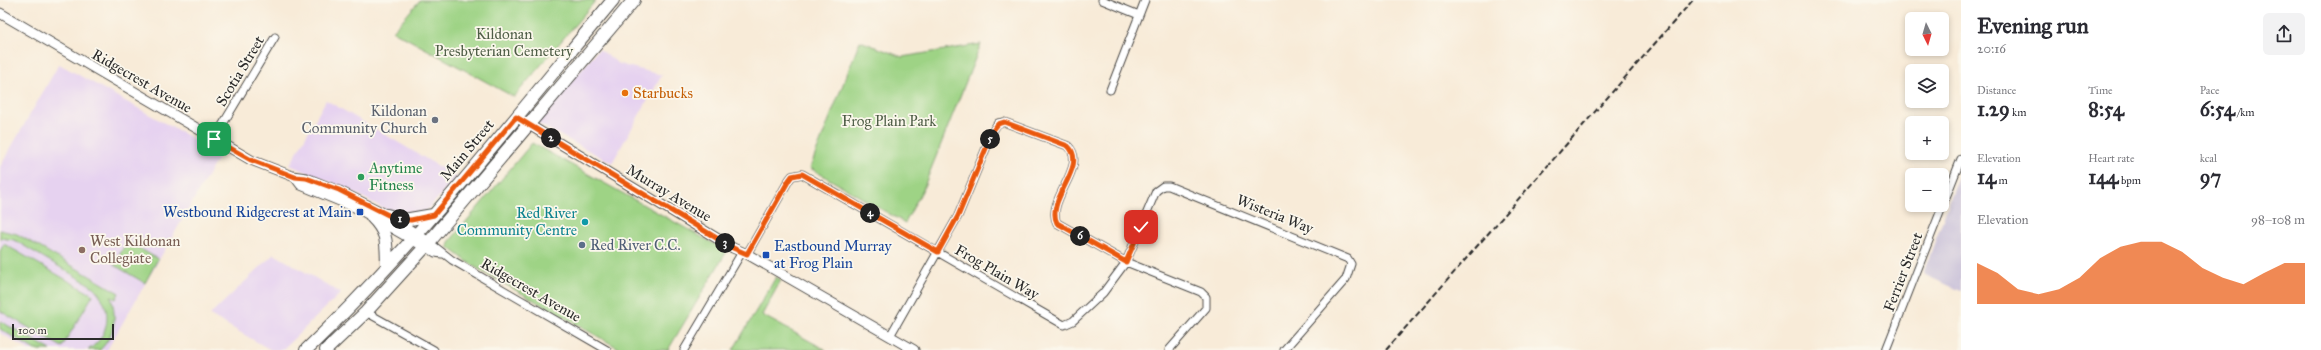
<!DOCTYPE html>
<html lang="en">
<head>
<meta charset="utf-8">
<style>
  :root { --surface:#fff; --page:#f2f2f3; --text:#2b2b33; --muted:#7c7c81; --accent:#ea580c }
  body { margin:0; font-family:"IM FELL Great Primer",serif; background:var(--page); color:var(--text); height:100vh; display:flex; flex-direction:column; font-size:15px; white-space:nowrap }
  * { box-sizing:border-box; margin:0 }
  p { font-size:13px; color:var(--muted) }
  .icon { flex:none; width:22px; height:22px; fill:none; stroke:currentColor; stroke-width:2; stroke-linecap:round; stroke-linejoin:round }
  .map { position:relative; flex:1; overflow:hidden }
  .details { display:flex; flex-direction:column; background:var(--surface); width:360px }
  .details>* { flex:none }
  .needle { width:26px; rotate:175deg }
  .fabs { position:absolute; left:1905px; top:12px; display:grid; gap:8px }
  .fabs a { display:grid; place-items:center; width:44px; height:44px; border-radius:6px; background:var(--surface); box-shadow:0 2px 6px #0003; font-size:20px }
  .scale { position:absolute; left:12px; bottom:10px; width:102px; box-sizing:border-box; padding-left:4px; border:2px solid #2b2b2b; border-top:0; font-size:11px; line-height:14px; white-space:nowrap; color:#2b2b2b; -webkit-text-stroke:3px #fbf7ec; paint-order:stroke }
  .pin { position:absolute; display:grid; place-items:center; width:34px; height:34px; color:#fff; margin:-17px; border-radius:8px; box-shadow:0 2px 6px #0006 }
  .km { position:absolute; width:20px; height:20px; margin:-10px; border-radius:50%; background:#222; color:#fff; font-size:11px; line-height:20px; text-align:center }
  .round { display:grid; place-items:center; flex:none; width:42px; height:42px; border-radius:6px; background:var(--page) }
  .summary { display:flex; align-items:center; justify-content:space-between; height:68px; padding:0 16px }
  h1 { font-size:22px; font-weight:700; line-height:30px }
  .metrics { display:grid; grid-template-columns:repeat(3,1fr); gap:6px; height:68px; padding:4px 16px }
  .metrics div { display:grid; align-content:center }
  .metrics b { font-size:20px; font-weight:700 }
  .metrics small { font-size:11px; font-weight:400 }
  .metrics p { font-size:11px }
  .chart { height:112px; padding:8px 16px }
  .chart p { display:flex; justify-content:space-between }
  .chart svg { width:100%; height:72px; margin-top:4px; fill:var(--accent); opacity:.7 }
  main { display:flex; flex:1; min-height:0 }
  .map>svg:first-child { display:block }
  .built { fill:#e6d2f0 }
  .industrial { fill:#c8bfd8 }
  .green { fill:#9ed385; stroke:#647f58 }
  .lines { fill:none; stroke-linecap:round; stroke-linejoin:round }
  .minor-casing { stroke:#4a4845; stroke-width:9 }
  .tertiary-casing { stroke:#4a4845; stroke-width:11 }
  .primary-casing { stroke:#4a4845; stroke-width:14 }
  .minor { stroke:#fff; stroke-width:7 }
  .tertiary { stroke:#fff; stroke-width:9 }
  .primary { stroke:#fff; stroke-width:12 }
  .rail { stroke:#2b2b2b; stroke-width:2; stroke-dasharray:6 3; stroke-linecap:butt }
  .route-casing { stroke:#fff; stroke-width:8 }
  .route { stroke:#ea580c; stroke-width:5 }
  .food-dot { fill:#e8710a; stroke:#fbf7ec; stroke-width:1.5 }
  .worship-dot { fill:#6b7280; stroke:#fbf7ec; stroke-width:1.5 }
  .leisure-dot { fill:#2e9e5b; stroke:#fbf7ec; stroke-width:1.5 }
  .transit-dot { fill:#1a4fb4; stroke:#fbf7ec; stroke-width:1.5 }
  .culture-dot { fill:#0f9aa8; stroke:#fbf7ec; stroke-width:1.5 }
  .service-dot { fill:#5c6f8a; stroke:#fbf7ec; stroke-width:1.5 }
  .education-dot { fill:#8d6e63; stroke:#fbf7ec; stroke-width:1.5 }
  .labels { text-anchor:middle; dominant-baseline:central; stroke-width:3.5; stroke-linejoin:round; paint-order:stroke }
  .park-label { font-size:15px; fill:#4e5d46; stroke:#fbf7ec }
  .street-label { font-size:15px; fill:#2b2b2b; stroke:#fbf7ec }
  .food-label { font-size:15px; fill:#c56008; stroke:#fbf7ec; text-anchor:start }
  .worship-label { font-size:15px; fill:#5b616d; stroke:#fbf7ec; text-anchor:end }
  .leisure-label { font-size:15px; fill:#27864d; stroke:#fbf7ec; text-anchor:start }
  .transit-label { font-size:15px; fill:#164399; stroke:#fbf7ec; text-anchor:end }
  .culture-label { font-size:15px; fill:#0d838f; stroke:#fbf7ec; text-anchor:end }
  .education-label { font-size:15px; fill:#785e54; stroke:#fbf7ec; text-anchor:start }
  .service-label { font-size:15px; fill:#4e5e75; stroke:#fbf7ec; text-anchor:start }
</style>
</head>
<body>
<main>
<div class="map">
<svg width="1961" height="350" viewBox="0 0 1961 350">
  <rect width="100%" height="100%" fill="#fbf7ec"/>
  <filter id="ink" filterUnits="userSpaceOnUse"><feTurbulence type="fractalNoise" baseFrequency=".025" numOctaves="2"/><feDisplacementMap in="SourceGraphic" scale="8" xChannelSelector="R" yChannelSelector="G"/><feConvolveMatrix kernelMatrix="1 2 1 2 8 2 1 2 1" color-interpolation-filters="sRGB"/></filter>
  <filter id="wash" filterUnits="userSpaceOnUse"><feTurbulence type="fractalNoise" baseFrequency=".012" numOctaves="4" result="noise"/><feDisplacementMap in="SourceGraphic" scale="16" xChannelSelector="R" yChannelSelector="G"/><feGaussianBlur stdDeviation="0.9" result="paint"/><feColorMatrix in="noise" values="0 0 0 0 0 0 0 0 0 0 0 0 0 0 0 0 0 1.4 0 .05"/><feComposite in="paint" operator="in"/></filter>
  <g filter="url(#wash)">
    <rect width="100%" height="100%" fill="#f8ebd8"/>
    <path class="built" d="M599,49l20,15 43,11 -50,88 -75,-40z
      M59,64l161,90 -113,196h-78l-29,-17v-166z
      M326,100l131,77 -33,36 -28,2 -43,-23 -63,-27z
      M274,254l67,39 -59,57h-11l-61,-35z"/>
    <path class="industrial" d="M1961,170v121l-38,-17z"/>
    <path class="green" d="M420,0h176l-82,97 -121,-66z
      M860,41l42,16 79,-13 -58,145 -18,34 -95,-55z
      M532,143l195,108 -59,99h-46l-149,-84 -25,-19 1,-5z
      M0,230l17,4 102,59 -3,6 -5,-2c6,20 4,38 -11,53h-12c25,-16 24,-46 4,-64l-78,-46 -14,-2z
      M127,241l31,18 -13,24 -31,-18z
      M4,244l89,51 -31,52 -62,-36v-60z
      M776,277l5,3 -19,35 64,35h-93z
      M0,321l51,29h-16l-35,-21z"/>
  </g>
  <g filter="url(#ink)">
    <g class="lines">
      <g class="minor-casing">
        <path id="minor" d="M1102,0l37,15
          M1110,90l35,-90
          M214,139l61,-102
          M429,242l23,18 155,90
          M425,247l10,6 7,1
          M747,254l42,-74 3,-4 10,-2 262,151 9,-4 30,-28 23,-31 30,-71 7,-5h6l179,73 3,5 -5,15 -62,71
          M366,312l68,38
          M890,336l68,-120 36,-87 4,-6 6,-1 64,24c21,20 -23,54 -11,77l69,39 75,30 5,5v11l-37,42
          M684,350l58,-98
          M1886,350l75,-191"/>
      </g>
      <g class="tertiary-casing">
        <path id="tertiary" d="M0,13l251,147 41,16 14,2 33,13 48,24 42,27
          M516,117l217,131 14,6 167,96
          M295,177l6,8 58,24 66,38"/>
      </g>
      <g class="primary-casing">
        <path id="primary" d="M387,215l17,5 29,-5
          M372,217c17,17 14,27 15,50
          M306,350c112,-107 208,-231 307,-350
          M326,350l40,-38 59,-65 209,-247"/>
      </g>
      <use href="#minor" class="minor"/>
      <use href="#tertiary" class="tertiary"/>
      <use href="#primary" class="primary"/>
      <path class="rail" d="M1386,350l307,-350"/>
    </g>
  </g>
  <g class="lines" filter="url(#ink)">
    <g class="route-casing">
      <path id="route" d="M214,139l37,21 26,10 18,7 11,1 33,12 57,29 15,1 23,-5 82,-98 217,131 14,6 42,-74 3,-4 10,-2 136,78 20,-36 36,-87 4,-5 6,-2 64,24c21,20 -23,54 -11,77l69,39 15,-35"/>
    </g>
    <use href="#route" class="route"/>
  </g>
  <circle class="food-dot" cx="625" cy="93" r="4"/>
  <circle class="worship-dot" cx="435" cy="120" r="4"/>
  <circle class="leisure-dot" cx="361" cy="177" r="4"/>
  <g class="transit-dot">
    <rect x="356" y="208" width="8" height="8" rx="2"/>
    <rect x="762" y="251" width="8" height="8" rx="2"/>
  </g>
  <circle class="culture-dot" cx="585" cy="222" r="4"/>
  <circle class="service-dot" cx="582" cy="245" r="4"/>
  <circle class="education-dot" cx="82" cy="250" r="4"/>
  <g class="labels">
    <g class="park-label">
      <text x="504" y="34">Kildonan<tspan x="504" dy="17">Presbyterian Cemetery</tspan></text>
      <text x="889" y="121">Frog Plain Park</text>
    </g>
    <g class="street-label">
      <text transform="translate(240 71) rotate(-59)">Scotia Street</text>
      <text transform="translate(142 81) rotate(30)">Ridgecrest Avenue</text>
      <text transform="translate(467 150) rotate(-50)">Main Street</text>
      <text transform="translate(669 193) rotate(31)">Murray Avenue</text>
      <text transform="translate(1275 214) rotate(22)">Wisteria Way</text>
      <text transform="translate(997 272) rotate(30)">Frog Plain Way</text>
      <text transform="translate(1903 272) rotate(-69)">Ferrier Street</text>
      <text transform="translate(531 290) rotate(30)">Ridgecrest Avenue</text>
    </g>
    <g class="food-label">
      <text x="633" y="93">Starbucks</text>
    </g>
    <g class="worship-label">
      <text x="427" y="111">Kildonan<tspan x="427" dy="17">Community Church</tspan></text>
    </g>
    <g class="leisure-label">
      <text x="369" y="168">Anytime<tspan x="369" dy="17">Fitness</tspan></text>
    </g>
    <g class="transit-label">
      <text x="352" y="212">Westbound Ridgecrest at Main</text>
      <text x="774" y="246" text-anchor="start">Eastbound Murray<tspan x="774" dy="17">at Frog Plain</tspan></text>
    </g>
    <g class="culture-label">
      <text x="577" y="213">Red River<tspan x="577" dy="17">Community Centre</tspan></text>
    </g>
    <g class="education-label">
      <text x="90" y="241">West Kildonan<tspan x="90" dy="17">Collegiate</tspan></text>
    </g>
    <g class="service-label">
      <text x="590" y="245">Red River C.C.</text>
    </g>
  </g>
</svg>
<div class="fabs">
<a><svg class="needle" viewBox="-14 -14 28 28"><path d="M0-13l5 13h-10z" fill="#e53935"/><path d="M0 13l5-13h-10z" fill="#7c7c81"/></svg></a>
<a><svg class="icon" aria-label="layers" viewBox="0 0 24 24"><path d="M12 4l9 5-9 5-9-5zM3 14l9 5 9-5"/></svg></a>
<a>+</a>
<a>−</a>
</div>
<div class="scale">100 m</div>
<div class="pin" style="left:214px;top:139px;background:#1e9e55"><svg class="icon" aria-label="arrive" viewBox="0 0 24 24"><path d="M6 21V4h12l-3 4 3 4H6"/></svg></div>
<div class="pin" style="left:1141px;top:227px;background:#d93025"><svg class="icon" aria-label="check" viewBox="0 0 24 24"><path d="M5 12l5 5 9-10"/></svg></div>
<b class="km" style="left:400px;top:219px">1</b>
<b class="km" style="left:551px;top:138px">2</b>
<b class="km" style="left:725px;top:243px">3</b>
<b class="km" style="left:870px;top:213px">4</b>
<b class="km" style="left:990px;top:139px">5</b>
<b class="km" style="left:1080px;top:236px">6</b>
</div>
<section class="details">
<div class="summary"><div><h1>Evening run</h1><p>20:16</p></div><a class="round"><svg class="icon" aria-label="share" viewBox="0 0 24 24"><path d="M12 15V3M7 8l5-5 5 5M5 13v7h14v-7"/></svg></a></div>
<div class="metrics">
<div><p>Distance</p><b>1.29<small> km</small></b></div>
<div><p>Time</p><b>8:54</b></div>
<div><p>Pace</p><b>6:54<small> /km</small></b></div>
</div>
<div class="metrics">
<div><p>Elevation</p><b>14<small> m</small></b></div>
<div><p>Heart rate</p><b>144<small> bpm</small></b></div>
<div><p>kcal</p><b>97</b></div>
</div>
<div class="chart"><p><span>Elevation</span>98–108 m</p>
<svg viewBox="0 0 160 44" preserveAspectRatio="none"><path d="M0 44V19L10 25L20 35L30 38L40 35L50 28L60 16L70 9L80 6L90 6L100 12L110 22L120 28L130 32L140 25L150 19L160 19V44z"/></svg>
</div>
</section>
</main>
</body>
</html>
